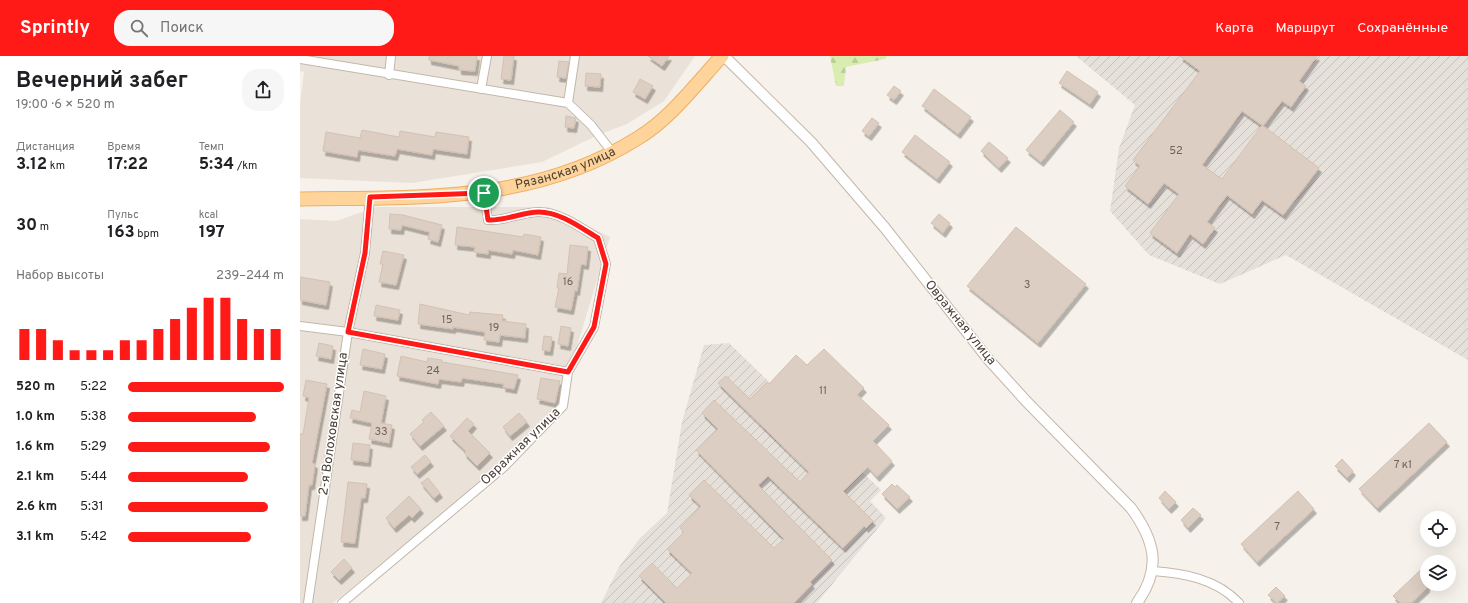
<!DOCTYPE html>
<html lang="ru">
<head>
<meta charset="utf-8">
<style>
  :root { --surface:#fff; --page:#f6f6f6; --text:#202124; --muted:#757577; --accent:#ff1a18 }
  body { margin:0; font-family:Overpass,sans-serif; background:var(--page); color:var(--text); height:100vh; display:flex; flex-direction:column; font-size:15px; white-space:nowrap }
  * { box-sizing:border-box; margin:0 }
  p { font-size:13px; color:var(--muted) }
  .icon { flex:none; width:22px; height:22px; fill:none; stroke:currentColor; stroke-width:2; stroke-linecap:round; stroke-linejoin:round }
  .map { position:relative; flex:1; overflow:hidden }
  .details { display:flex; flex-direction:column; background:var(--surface); width:300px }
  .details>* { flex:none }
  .buttons { position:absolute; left:1120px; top:455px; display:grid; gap:8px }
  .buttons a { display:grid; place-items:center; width:36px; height:36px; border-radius:50%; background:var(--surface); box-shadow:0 4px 16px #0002; font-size:20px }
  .pin { position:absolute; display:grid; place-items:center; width:34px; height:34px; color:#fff; margin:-17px; border:2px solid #fff; border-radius:50%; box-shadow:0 1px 4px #0007 }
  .round { display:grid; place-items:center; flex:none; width:42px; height:42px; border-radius:16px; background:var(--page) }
  .summary { display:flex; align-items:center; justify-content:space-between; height:68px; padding:0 16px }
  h1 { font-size:22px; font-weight:700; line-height:30px }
  .figures { display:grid; grid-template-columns:repeat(3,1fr); gap:6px; height:68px; padding:4px 16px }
  .figures div { display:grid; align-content:center }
  .figures b { font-size:17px; font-weight:700 }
  .figures small { font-size:11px; font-weight:400 }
  .figures p { font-size:11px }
  .chart { height:112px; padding:8px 16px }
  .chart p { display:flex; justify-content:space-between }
  .chart svg { width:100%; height:72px; margin-top:4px; stroke:var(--accent); stroke-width:6 }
  ul { padding:0 16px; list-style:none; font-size:13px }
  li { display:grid; grid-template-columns:64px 48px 1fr; align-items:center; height:30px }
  li i { height:10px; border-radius:5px; background:var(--accent) }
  header { display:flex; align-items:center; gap:24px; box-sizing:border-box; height:56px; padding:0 20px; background:var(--accent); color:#fff }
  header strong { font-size:19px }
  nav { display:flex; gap:22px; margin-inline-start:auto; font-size:14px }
  .search { width:280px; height:36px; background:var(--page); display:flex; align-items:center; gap:10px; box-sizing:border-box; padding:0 14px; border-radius:16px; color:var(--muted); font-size:15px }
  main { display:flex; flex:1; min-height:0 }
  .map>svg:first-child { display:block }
  .residential { fill:#eae2d8 }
  .industrial { fill:url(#industrial-furrows) }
  .forest { fill:url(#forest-firs) }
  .building { fill:#dccec2; stroke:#d4c1b1; filter:url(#shadow) }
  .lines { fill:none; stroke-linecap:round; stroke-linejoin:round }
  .minor-casing { stroke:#c3b7ac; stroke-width:10 }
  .tertiary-casing { stroke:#c3b7ac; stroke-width:12 }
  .primary-casing { stroke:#edaf61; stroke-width:15 }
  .minor { stroke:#fff; stroke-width:8 }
  .tertiary { stroke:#fff; stroke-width:10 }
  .primary { stroke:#ffd49a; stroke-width:13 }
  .route-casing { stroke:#fff; stroke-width:8 }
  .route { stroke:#ff1a18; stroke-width:5 }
  .labels { text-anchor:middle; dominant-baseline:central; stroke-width:3; stroke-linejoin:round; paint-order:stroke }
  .number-label { font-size:11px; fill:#6f645a }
  .street-label { font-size:13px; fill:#4b4037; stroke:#fff }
</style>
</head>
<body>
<header>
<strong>Sprintly</strong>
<div class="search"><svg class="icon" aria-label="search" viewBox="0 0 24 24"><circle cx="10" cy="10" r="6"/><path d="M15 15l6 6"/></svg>Поиск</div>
<nav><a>Карта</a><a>Маршрут</a><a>Сохранённые</a></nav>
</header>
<main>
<section class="details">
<div class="summary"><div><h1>Вечерний забег</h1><p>19:00 · 6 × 520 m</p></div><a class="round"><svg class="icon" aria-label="share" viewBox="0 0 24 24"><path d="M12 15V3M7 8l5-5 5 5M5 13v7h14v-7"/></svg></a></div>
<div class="figures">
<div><p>Дистанция</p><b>3.12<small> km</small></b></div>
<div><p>Время</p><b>17:22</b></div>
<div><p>Темп</p><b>5:34<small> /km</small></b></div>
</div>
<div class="figures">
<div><b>30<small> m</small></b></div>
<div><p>Пульс</p><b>163<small> bpm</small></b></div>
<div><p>kcal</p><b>197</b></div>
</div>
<div class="chart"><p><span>Набор высоты</span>239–244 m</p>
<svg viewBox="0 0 160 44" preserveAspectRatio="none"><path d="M5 44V25M15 44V25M25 44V32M35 44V38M45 44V38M55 44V38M65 44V32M75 44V32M85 44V25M95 44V19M105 44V12M115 44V6M125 44V6M135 44V19M145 44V25M155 44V25"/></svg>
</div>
<ul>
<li><b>520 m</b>5:22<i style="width:100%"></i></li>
<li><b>1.0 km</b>5:38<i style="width:82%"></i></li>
<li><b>1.6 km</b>5:29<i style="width:91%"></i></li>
<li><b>2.1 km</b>5:44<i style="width:77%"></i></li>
<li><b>2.6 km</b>5:31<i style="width:90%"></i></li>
<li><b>3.1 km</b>5:42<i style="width:79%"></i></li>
</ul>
</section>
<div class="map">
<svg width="1168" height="547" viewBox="0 0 1168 547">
  <defs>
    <pattern id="industrial-furrows" width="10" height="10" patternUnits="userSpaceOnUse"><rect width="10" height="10" fill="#e6e0db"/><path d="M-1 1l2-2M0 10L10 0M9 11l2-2" fill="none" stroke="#c7c1bd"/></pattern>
    <pattern id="forest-firs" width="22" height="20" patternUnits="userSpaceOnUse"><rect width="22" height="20" fill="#daedb1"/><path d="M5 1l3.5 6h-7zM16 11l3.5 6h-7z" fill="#bdcc99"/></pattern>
    <filter id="shadow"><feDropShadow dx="2.5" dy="4.5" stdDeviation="0" flood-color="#0004"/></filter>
  </defs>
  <rect width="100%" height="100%" fill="#f6f1ea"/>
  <path class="residential" d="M0,0h395l-31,45 -37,23 -29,11 -56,27 -130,21 -112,-5v-74l4,-32 -4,-1z
    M77,151h172l61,30 -51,169 -90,86 -136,111h-33v-384l36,2z"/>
  <path class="industrial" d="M776,0h392v304l-182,-105 -66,29 -71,-29 -39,-44 9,-63 16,-43z
    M429,287l152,147 -11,11 16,17 -69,85h-216l18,-36 21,-29 27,-25 15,-91 22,-77z"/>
  <path class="forest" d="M530,0h57l-2,3 -39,8 -2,19h-8z"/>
  <path class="building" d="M129,0h48l-2,15 -16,-1v-4l-30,-6z
    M204,0h10l-3,24 -10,-1z
    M348,0h21l-7,10z
    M880,0h137l-18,25 7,5 -15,21 -9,-6 -19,25 -21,-15 -40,54 20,14 40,-54 57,43 -36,47 -21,-15 -10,14 -25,-19 -20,27 8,6 -12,16 -13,-10 -13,19 -27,-20 29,-39 -15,-11 -16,21 -23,-18 15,-20 -7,-6 67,-89z
    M259,5l10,1 -3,16 -9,-1z
    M767,15l31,21 -8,12 -31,-21z
    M286,17l15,1 -1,13 -15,-1z
    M340,23l13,7 -8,13 -12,-7z
    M594,30l7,5 -7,9 -7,-5z
    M634,33l37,28 -13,17 -36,-28z
    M760,54l14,12 -33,40 -15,-12z
    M266,60l10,2 -2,10 -9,-1z
    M572,62l7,5 -10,13 -7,-5z
    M62,74l37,7 1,-6 35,6 1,-5 33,5 -2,17 -34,-5 -1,6 -35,-6 -2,7 -37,-6 -1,7 -34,-6 3,-19 34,6z
    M615,79l35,27 -13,17 -35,-27z
    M689,86l19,16 -9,10 -18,-17z
    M90,158l13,1 39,10 -4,17 -10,-3 2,-7 -28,-7 -1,5 -12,-1z
    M639,158l11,9 -7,10 -12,-10z
    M157,171l66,10 1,-3 17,3 -3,18 -25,-5 -1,4 -24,-4v4l-14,-2 1,-5 -20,-2z
    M716,171l70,57 -48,59 -71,-57z
    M270,189l18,2 -2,18 -5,-1 -4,27 -2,-1 -4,20 -16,-3 4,-19h-2l2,-15 8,1z
    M83,195l21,4 -8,30 -17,-3 4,-18h-3z
    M0,221l30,5 -4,23 -26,-5z
    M120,248l49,11 1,-3 33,3 -1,6 24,3 -1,14 -25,-3 -1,7 -15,-2 1,-8 -32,-5v2l-35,-5z
    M76,249l24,5 -2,10 -24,-4z
    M261,270l10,2 -3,18 -10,-2z
    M244,280l8,1 -2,14 -8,-1z
    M19,287l14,3 -2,13 -15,-3z
    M63,293l22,5 -3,15 -22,-4z
    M524,293l40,39 -7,7 32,30 -16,16 19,20 -15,16 -9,-10 -25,24 30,30 -7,7 -2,-2 -21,22 -75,-72 -10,9 74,75 -22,22 2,2 -18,19h-128l-27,-27 13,-13 25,25 15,-15 -25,-24 17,-17 -4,-4 21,-22 -12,-11 15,-15 70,68 10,-9 -88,-89 22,-21 -16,-16 12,-13 86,82 9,-10 -91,-89 8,-7 24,23 17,-17 2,2 27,-29 11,10z
    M101,300l26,6 1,-4 14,2v2l76,13 -4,14 -11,-2 1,-3 -42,-6 -1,4 -22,-3 -1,5 -41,-8z
    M241,322l19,3 -5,22 -18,-4z
    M6,324l21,4 -15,79 3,1 -3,21h-3l-4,31h-5v-82h3l6,-36 -6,-2z
    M64,335l22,5 -5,27 11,2 -3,18 -20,-4 3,-16 -22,-5 2,-8 8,2z
    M131,356l13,14 -24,20 -10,-12 14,-12 -2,-2z
    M219,357l8,9 -17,14 -7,-9z
    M167,362l7,6 -6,7 22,22 -13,13 -13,-13 2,-2 -16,-15z
    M1129,367l18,19 -70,66 -18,-19z
    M53,387l17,2 -2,17 -17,-2z
    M125,399l6,7 -14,12 -6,-7z
    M1042,403l11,12 -6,7 -12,-12z
    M128,422l12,15 -6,5 -13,-15z
    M48,426l19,2 -2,14h-4l-6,45 -14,-1z
    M592,428l3,3 2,-2 13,12 -13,12 -15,-15z
    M865,435l11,11 -7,7 -10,-11z
    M998,435l16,18 -57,53 -16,-18z
    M109,440l12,13 -9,9 -3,-3 -15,13 -8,-10z
    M893,452l8,7 -13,13 -7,-8z
    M44,503l8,9 -13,12 -8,-8z
    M1127,508v24l-16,15h-11l-7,-7z
    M976,531l9,9 -8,7 -9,-8z"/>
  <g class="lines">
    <g class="minor-casing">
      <path id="minor" d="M0,3l268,44 23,22 21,27
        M89,19l2,-19
        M181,33l6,-33
        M268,47l7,-47
        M0,270l48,6 220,40
        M853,515c30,2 64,8 86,32
        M8,547l40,-271 17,-79 5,-56
        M42,547l162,-136 59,-61 5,-34 26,-45 12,-63 -8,-26c-17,-10 -38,-26 -59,-26 -17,0 -33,9 -51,8l-4,-27"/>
    </g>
    <g class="tertiary-casing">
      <path id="tertiary" d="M424,0l87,86 74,86 103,131 38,42 105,107c24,33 31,60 6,95"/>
    </g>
    <g class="primary-casing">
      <g id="primary">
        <path id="s1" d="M0,143c118,-2 234,5 338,-61 33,-20 58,-54 84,-82"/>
      </g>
    </g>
    <use href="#minor" class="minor"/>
    <use href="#tertiary" class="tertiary"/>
    <use href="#primary" class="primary"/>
  </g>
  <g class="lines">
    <g class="route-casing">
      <path id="route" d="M184,137l4,27c18,1 34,-8 51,-8 21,0 42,16 59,26l8,26 -12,63 -26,45 -220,-40 17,-79 5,-56z"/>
    </g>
    <use href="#route" class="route"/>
  </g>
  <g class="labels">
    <g class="number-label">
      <text x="876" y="95">52</text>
      <text x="268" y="226">16</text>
      <text x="727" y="229">3</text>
      <text x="147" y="264">15</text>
      <text x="194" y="272">19</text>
      <text x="133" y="315">24</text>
      <text x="523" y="335">11</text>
      <text x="81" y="376">33</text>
      <text x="1103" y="409">7 к1</text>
      <text x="977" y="471">7</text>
    </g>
    <g class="street-label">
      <text stroke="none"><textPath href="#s1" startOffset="269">Рязанская улица</textPath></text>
      <text transform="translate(660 267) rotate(51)">Овражная улица</text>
      <text transform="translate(34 368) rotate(-82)">2-я Волоховская улица</text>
      <text transform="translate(221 391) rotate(-44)">Овражная улица</text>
    </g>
  </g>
</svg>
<div class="buttons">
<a><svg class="icon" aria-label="locate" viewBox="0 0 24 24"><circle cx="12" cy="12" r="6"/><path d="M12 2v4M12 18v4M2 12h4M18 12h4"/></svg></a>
<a><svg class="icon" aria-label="layers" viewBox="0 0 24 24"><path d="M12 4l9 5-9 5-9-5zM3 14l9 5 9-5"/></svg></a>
</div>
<div class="pin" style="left:184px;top:137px;background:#1e9e55"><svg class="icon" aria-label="arrive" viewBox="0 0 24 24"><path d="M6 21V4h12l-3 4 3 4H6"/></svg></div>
</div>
</main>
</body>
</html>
